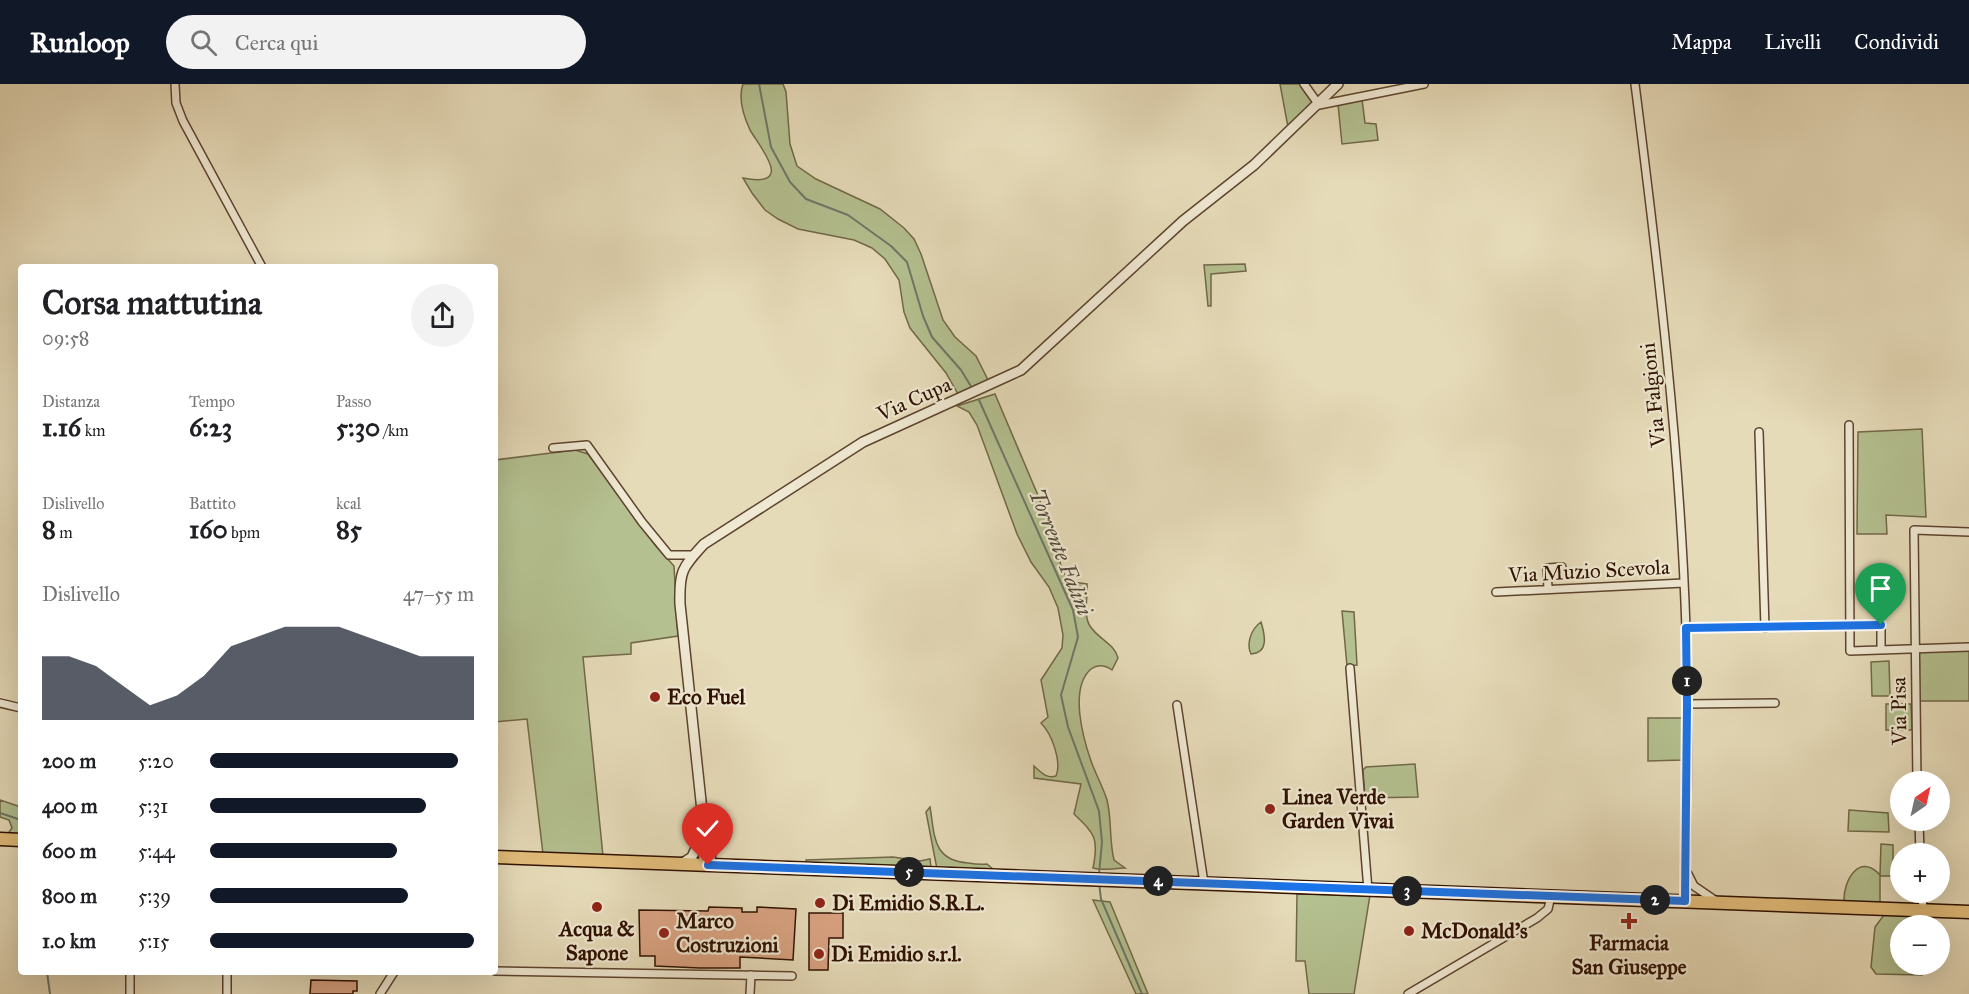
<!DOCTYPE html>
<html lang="it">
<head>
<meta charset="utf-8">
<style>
  :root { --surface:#fff; --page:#f2f2f2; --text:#202124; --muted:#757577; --accent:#111827 }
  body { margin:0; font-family:"IM FELL Great Primer",serif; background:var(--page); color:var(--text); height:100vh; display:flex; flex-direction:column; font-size:22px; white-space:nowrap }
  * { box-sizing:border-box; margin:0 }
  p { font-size:20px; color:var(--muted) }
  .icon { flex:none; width:33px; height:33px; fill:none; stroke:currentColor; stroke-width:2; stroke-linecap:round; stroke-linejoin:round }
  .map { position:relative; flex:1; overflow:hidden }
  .sheet { position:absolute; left:18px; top:180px; width:480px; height:711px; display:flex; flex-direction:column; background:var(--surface); border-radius:6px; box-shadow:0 6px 24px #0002 }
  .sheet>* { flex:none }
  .needle { width:39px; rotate:34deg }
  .fabs { position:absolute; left:1890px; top:687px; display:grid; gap:12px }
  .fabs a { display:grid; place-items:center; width:60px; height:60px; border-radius:50%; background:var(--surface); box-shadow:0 6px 24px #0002; font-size:30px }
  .pin { position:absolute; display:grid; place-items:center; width:51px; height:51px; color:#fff; margin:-62px -26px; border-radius:50% 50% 50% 0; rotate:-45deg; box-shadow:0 0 6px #0007 }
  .pin .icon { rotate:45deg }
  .km { position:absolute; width:30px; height:30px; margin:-15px; border-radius:50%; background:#222; color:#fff; font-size:16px; line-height:30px; text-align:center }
  .round { display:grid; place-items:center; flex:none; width:63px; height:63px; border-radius:32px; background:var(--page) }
  .summary { display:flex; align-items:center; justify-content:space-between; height:102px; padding:0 24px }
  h1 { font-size:33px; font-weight:700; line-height:45px }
  .metrics { display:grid; grid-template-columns:repeat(3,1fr); gap:9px; height:102px; padding:6px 24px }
  .metrics div { display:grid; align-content:center }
  .metrics b { font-size:26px; font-weight:700 }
  .metrics small { font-size:16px; font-weight:400 }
  .metrics p { font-size:16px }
  .chart { height:168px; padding:12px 24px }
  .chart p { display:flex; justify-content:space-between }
  .chart svg { width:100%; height:108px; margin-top:6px; fill:var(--accent); opacity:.7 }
  ul { padding:0 24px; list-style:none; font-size:20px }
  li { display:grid; grid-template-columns:96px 72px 1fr; align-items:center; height:45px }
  li i { height:15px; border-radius:8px; background:var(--accent) }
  header { display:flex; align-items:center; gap:36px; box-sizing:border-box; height:84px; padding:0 30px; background:var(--accent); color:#fff }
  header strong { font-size:28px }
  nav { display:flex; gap:33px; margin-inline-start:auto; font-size:21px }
  .search { width:420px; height:54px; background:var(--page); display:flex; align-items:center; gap:15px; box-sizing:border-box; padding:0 21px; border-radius:33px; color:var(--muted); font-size:22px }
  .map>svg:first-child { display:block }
  .green { fill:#b4c090; stroke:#726848; stroke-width:1.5 }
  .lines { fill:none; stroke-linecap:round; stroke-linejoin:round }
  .stream { stroke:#6d7767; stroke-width:2 }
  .building { fill:#d9a281; stroke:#2f1100; stroke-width:1.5 }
  .minor-casing { stroke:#5d442e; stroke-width:10 }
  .tertiary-casing { stroke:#5d442e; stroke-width:12 }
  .primary-casing { stroke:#2f1100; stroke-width:15 }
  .minor { stroke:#efe8d2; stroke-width:7 }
  .tertiary { stroke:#efe8d2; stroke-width:9 }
  .primary { stroke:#e3be7c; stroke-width:12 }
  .route-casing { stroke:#fff; stroke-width:12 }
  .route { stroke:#1a73e8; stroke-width:8 }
  .poi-dot { fill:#8f2418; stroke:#efe8d2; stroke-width:2 }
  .labels { text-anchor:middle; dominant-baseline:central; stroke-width:4.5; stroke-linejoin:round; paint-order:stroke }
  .street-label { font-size:21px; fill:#2f1100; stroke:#efe8d2 }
  .poi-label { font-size:21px; font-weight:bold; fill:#2f1100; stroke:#efe8d2; text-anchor:start }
  .water-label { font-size:22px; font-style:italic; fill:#534c3c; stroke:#efe8d2 }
</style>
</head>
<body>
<header>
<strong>Runloop</strong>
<div class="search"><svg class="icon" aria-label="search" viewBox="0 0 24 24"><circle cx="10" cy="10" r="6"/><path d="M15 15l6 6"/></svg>Cerca qui</div>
<nav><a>Mappa</a><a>Livelli</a><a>Condividi</a></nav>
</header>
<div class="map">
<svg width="1969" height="910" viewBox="0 0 1969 910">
  <rect width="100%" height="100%" fill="#e6dbb9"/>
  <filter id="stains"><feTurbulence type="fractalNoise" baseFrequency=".00333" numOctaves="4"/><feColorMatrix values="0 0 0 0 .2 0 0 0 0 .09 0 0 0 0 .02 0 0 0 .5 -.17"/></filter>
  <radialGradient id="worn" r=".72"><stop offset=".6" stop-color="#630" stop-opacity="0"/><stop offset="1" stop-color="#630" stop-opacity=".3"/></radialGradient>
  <path class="green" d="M743,0h40l3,8 4,52 7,22 19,13 64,30 24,19 10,11 7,15 22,66 12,17 21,19 12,24 -30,14 -12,-21 -36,-45 -6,-16 -5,-32 -14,-21 -13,-11 -18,-8 -56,-11 -20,-10 -13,-9 -13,-17 -9,-15c52,10 19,-28 7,-48 -6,-13 -12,-32 -7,-46z
    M1280,0h21l14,19 -27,24z
    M1362,15l3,24 11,1 2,16 -36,4 -4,-40z
    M1245,180l1,7 -35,3v32h-3l-4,-41z
    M995,310l42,99 19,50 6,28 10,11 15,2c1,12 -4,32 3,42 8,13 24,17 28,32l-6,12c-7,-5 -14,-6 -21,-1 -22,19 -8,69 0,92 5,14 12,26 16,39 5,20 2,40 7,60l11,8c-11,0 -21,3 -32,0 6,-30 2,-34 -19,-54l7,-30 -47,-6v-12c7,6 12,13 22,10 6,-14 -4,-42 -15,-53l7,-6 -7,-37 21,-32 1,-13 -5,-27 -9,-21 -18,-25 -14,-28 -40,-109 -8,-13 -12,-6z
    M1922,345l4,88 -40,-2 1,19h-30l1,-102z
    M575,366l13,4 67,91 19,21 4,70 -47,7v11l-48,3 20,199 -60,-2 -16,-135 -32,3v-262z
    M1342,527l12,1 3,53 -10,1z
    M1261,538c4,13 8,31 -10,32 -5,-10 0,-25 10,-32z
    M1969,566v51h-52l-2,-49z
    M1889,577l1,35h-18l-1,-34z
    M1886,620h25l1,26h-26z
    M1648,634h34l1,42 -35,1z
    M1415,680l3,33 -53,1 -2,-28 3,-3z
    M0,716l21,7v28h-14l5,-7 -3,-8 -9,-3z
    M930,723c5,29 2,53 38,56 6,1 12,2 19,1l7,6 -57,-1 -11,-57z
    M1849,726l39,3 1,19 -41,-1z
    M1881,760l12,1v31h-13v28l-36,-2c-1,-21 15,-50 36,-27z
    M893,773l27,4 10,-2 1,9 -125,-5v-3z
    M1297,810l73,1 -16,99h-45l-4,-33h-9z
    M1093,816l17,2 38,92h-12z
    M1884,831h41v10l-25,1v38l22,1v10l-46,-1 -5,-7 4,-40z"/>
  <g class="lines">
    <path class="stream" d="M759,0l12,63 19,35 16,17 42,16 43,31 16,16 16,54 9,21 29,33 11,18
      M979,316l94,210 5,27 -17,58 7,32 31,84 3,31 -3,32
      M0,729l21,7
      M1099,799l2,16 41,95
      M47,888l3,22"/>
  </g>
  <path class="building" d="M709,823l33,1v4h15v-5l39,2 -3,51 -53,-3v11h-40l-45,-2v-10h-15l-1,-46 69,1z
    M809,829h34v25h-14l-1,32h-19z
    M311,896l46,1v10h-4v3h-43z"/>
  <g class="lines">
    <g class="minor-casing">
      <path id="minor" d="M175,0l1,19 7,18 79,146
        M1304,0l15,21 105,-21
        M1635,0c23,181 45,363 51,545 3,91 1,181 -1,272
        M1849,341l1,226 119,-4
        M1759,348l6,196
        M553,364l34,-3 55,77 27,33h25
        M1548,505l-1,-21 15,-1
        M1496,508l188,-9
        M1686,544l195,-3v25
        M1350,584l18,222
        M0,619l21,5
        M1687,620l88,-1
        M1177,621l27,178
        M1917,698l-3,-252 55,2
        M1919,736l1,34
        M1688,790l6,12 22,15
        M1922,808l1,18
        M495,887l297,5
        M130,888v22
        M227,910v-22
        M380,910l14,-22
        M750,910l1,-19
        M1408,910l129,-76 11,-9 3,-13"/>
    </g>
    <g class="tertiary-casing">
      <path id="tertiary" d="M703,736c-3,11 -3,36 5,45
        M681,780l11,-7 8,-18
        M708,781c6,-13 2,-33 -5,-45l-23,-216c-1,-33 2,-36 24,-60l159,-102 158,-72 162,-149 71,-56 84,-81"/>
    </g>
    <g class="primary-casing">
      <path id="primary" d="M0,755l21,1
        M495,773l1474,55"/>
    </g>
    <use href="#minor" class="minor"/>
    <use href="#tertiary" class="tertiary"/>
    <use href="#primary" class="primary"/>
  </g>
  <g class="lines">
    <g class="route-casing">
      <path id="route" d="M708,781l977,36 2,-197 -1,-76 195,-3"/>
    </g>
    <use href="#route" class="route"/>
  </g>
  <g class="poi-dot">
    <circle cx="655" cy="613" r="6"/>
    <circle cx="1270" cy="725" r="6"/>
    <circle cx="820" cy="819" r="6"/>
    <circle cx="597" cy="823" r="6"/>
    <path d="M1626 828h6v6h6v6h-6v6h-6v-6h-6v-6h6z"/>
    <circle cx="1409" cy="847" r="6"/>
    <circle cx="664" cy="849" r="6"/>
    <circle cx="819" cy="870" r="6"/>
  </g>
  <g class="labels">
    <g class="street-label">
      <text transform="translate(1653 311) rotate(-96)">Via Falgioni</text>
      <text transform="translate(914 315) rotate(-24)">Via Cupa</text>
      <text transform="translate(1589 487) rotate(-3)">Via Muzio Scevola</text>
      <text transform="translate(1899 627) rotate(-91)">Via Pisa</text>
    </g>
    <g class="poi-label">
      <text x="667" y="613">Eco Fuel</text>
      <text x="1282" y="713">Linea Verde<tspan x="1282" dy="24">Garden Vivai</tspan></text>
      <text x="832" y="819">Di Emidio S.R.L.</text>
      <text x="676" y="837">Marco<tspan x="676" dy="24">Costruzioni</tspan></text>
      <text x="597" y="845" text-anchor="middle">Acqua &amp;<tspan x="597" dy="24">Sapone</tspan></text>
      <text x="1421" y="847">McDonald's</text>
      <text x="1629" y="859" text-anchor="middle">Farmacia<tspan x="1629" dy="24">San Giuseppe</tspan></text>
      <text x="831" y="870">Di Emidio s.r.l.</text>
    </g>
    <g class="water-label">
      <text transform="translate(1061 468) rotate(68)">Torrente Falini</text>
    </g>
  </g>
  <rect width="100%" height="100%" filter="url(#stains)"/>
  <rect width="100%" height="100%" fill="url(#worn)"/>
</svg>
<div class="fabs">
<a><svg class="needle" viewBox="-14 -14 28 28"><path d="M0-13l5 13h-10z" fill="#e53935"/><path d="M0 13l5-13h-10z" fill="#757577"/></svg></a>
<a>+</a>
<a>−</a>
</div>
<div class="pin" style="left:1881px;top:541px;background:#1e9e55"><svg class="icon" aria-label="arrive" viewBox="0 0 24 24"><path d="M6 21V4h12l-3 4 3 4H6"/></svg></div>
<div class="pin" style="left:708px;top:781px;background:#d93025"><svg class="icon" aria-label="check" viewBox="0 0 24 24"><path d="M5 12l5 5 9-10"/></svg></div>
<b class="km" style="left:1687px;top:597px">1</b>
<b class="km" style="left:1655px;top:816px">2</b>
<b class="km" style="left:1407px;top:807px">3</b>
<b class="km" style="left:1158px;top:797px">4</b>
<b class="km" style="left:909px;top:788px">5</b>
<section class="sheet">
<div class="summary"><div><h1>Corsa mattutina</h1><p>09:58</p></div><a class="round"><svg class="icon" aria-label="share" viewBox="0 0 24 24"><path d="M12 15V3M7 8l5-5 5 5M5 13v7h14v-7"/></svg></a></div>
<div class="metrics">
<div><p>Distanza</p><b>1.16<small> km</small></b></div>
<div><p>Tempo</p><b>6:23</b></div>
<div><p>Passo</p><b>5:30<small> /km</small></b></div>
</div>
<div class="metrics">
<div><p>Dislivello</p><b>8<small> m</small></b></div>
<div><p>Battito</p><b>160<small> bpm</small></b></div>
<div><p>kcal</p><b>85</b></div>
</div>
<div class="chart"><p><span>Dislivello</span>47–55 m</p>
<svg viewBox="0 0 160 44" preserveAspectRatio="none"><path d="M0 44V18L10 18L20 22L30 30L40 38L50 34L60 26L70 14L80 10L90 6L100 6L110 6L120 10L130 14L140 18L150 18L160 18V44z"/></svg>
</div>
<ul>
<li><b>200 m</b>5:20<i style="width:94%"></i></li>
<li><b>400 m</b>5:31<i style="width:82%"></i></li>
<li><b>600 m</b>5:44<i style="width:71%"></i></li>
<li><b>800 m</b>5:39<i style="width:75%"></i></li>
<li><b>1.0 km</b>5:15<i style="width:100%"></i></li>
</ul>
</section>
</div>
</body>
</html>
